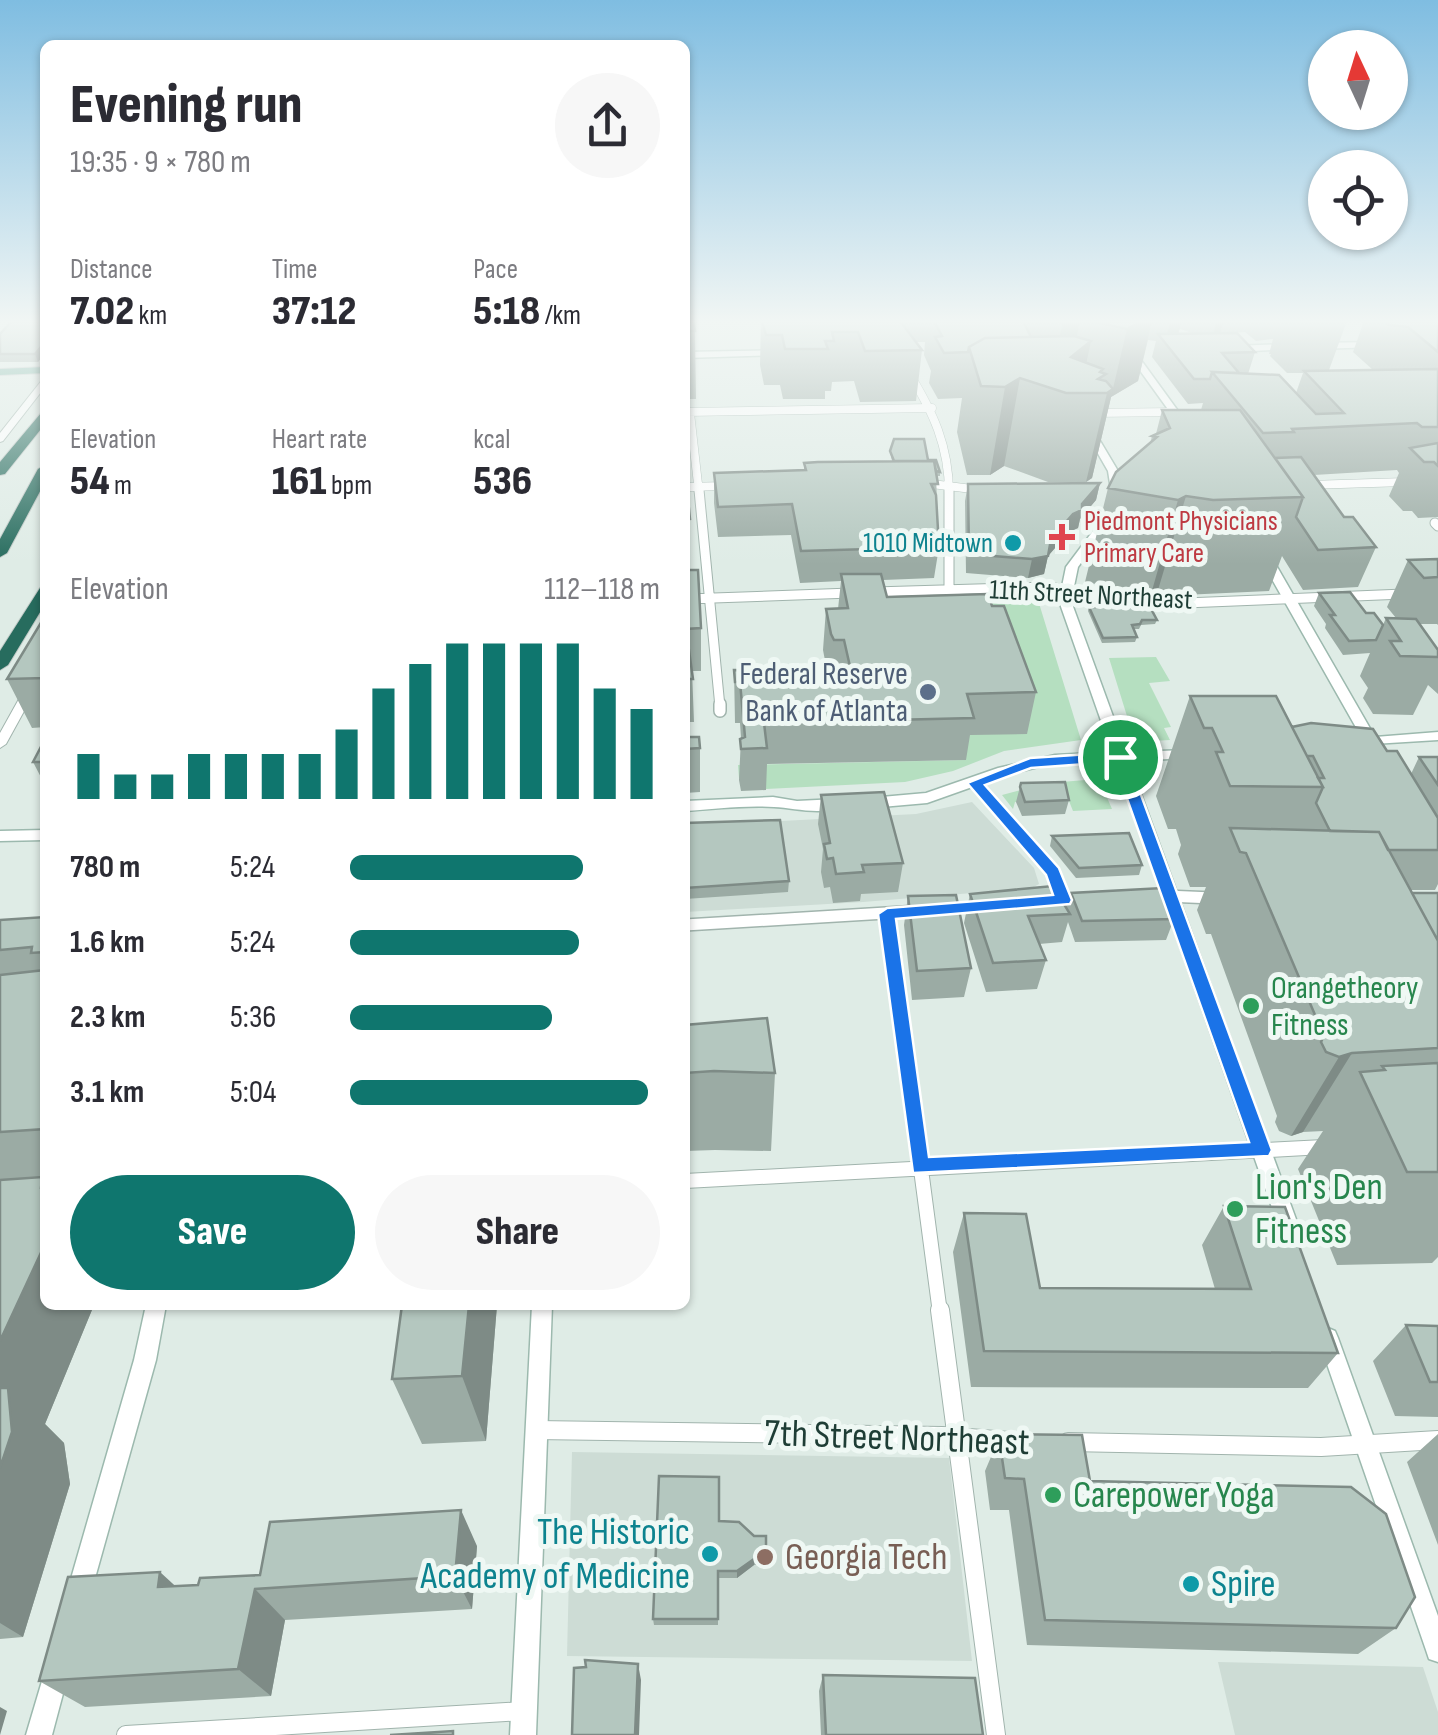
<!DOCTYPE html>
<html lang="en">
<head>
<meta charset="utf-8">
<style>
  :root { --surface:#fff; --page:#f7f7f7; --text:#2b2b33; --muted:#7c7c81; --accent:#0f766e }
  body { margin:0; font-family:"Sofia Sans Condensed",sans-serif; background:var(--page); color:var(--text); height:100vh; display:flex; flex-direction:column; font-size:38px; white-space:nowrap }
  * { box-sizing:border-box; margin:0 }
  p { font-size:32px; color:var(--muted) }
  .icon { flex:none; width:55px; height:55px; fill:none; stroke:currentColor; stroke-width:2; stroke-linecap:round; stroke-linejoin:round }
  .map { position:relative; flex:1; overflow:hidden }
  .details { position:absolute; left:40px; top:40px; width:650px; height:1270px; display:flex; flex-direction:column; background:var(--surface); border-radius:15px; box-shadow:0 2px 8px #0004 }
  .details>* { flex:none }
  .needle { width:65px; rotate:356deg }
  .controls { position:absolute; left:1308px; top:30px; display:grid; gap:20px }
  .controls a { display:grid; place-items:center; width:100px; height:100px; border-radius:50%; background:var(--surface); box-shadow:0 2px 8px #0004; font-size:50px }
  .pin { position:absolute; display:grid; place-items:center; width:85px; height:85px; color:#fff; margin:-42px; border:5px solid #fff; border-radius:50%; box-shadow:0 2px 10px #0007 }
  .round { display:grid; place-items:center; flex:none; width:105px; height:105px; border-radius:52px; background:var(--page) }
  .head { display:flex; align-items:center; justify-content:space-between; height:170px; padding:0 30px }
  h1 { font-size:55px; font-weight:800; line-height:75px }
  .metrics { display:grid; grid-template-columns:repeat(3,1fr); gap:15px; height:170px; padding:10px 30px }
  .metrics div { display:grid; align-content:center }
  .metrics b { font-size:42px; font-weight:800 }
  .metrics small { font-size:28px; font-weight:400 }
  .metrics p { font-size:28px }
  .chart { height:280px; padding:20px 30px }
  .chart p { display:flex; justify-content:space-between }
  .chart svg { width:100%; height:180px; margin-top:10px; stroke:var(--accent); stroke-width:6 }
  .primary-button { display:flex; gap:20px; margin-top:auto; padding:20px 30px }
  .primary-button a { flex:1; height:115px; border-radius:60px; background:var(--accent); color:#fff; font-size:40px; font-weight:800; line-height:115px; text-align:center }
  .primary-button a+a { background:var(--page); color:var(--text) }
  ul { padding:0 30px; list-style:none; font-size:32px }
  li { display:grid; grid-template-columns:160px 120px 1fr; align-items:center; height:75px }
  li i { height:25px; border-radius:12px; background:var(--accent) }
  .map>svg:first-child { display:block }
  .built { fill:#cddcd5 }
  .green { fill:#b5dfc0 }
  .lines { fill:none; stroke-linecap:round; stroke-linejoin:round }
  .minor-far4-casing { stroke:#a1b4ad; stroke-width:9 }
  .minor-far3-casing { stroke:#a1b4ad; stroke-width:11 }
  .minor-far2-casing { stroke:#a1b4ad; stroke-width:14 }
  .minor-far1-casing { stroke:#a1b4ad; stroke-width:16 }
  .minor-casing { stroke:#a1b4ad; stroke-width:20 }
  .tertiary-casing { stroke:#a1b4ad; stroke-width:2 }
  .secondary-casing { stroke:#9cb9ae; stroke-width:3 }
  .primary-casing { stroke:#c0c9c6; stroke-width:2 }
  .motorway-casing { stroke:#c0c9c6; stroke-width:2 }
  .minor-far4 { stroke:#fff; stroke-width:8 }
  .minor-far3 { stroke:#fff; stroke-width:9 }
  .minor-far2 { stroke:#fff; stroke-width:11 }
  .minor-far1 { stroke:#fff; stroke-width:14 }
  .minor { stroke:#fff; stroke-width:18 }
  .tertiary { fill:#fff; fill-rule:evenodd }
  .secondary { fill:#fff; fill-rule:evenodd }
  .primary { fill:#5fa693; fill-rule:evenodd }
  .motorway { fill:#276c5e; fill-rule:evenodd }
  .wall { fill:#9baba4; fill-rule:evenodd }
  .shaded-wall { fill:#7e8b86 }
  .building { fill:#b4c7bf; stroke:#7e8b86; stroke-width:2.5 }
  .route { fill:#1a73e8; stroke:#fff; stroke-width:2.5; fill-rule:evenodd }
  .health-dot { fill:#e0444e; stroke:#eff8f4; stroke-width:4 }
  .culture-dot { fill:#0f9aa8; stroke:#eff8f4; stroke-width:4 }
  .service-dot { fill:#5c6f8a; stroke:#eff8f4; stroke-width:4 }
  .leisure-dot { fill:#2e9e5b; stroke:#eff8f4; stroke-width:4 }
  .education-dot { fill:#8d6e63; stroke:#eff8f4; stroke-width:4 }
  .labels { text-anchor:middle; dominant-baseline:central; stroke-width:10; stroke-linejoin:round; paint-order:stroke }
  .far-health-label { font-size:28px; fill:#be3a42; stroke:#eff8f4; text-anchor:start }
  .far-culture-label { font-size:28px; fill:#0d838f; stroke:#eff8f4; text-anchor:end }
  .far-street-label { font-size:28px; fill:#1e3d35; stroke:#eff8f4 }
  .service-label { font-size:32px; fill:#4e5e75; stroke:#eff8f4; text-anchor:end }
  .leisure-label { font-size:32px; fill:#27864d; stroke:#eff8f4; text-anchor:start }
  .near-leisure-label { font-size:38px; fill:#27864d; stroke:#eff8f4; text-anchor:start }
  .near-street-label { font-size:38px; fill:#1e3d35; stroke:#eff8f4 }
  .near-culture-label { font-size:38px; fill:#0d838f; stroke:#eff8f4; text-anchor:end }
  .near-education-label { font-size:38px; fill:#785e54; stroke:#eff8f4; text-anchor:start }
</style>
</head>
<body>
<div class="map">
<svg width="1438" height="1735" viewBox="0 0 1438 1735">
  <rect width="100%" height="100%" fill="#dfece6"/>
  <path class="built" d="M972,802l62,66 5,16 -7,4 -169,14 -178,10v-86l231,-12z
    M572,1452l377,6 23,203 -405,-5z
    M1218,1662l205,5 15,45v23h-203z"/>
  <path class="green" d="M1038,600l43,140 -77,11 -51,20 -48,11 -139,7 -16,-12 -11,1 -1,-13 227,-5 -124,-154z
    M1156,657l14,24 -21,2 22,44 -7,1 6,12 -35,2 -26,-84z
    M1099,779l13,30 -39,2 -6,-15 -52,6 -2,7 -11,-14 46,-12z"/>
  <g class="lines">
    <g class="minor-far4-casing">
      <path id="minor-far4" d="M909,373c24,39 40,73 40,120
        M686,412l246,-4
        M690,413l9,80
        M1093,413l81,-1
        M924,483l56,7
        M1308,485l130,-4
        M685,487l41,-1"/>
    </g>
    <g class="minor-far3-casing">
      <path id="minor-far3" d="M699,490l21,217
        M949,490v100
        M1435,523l3,3
        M874,592l173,-5 113,17 244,-10
        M685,599l166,-6"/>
    </g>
    <g class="minor-far2-casing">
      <path id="minor-far2" d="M720,704v7
        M975,783l78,89 11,28
        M1166,896l47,2
        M887,914l8,61
        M685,925l234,-14"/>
    </g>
    <g class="minor-far1-casing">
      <path id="minor-far1" d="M895,973l45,340
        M685,1181l639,-34"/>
    </g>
    <g class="minor-casing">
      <path id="minor" d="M940,1310l56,425
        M536,1430l406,6 67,5
        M1068,1442l253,5 117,-7
        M126,1735l398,-24"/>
    </g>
    <g class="tertiary-casing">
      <path id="tertiary" d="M42,380h3v7l-42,54 -3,1v-9z
        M45,660v13l-39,71 -6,4v-15l39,-70z"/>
    </g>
    <g class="secondary-casing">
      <path id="secondary" d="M1374,342l4,3 -1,2 -60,2 -4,-3 4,-3z
        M1289,344l4,3 -1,2 -60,3 -4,-3 4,-3z
        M1127,349h6l53,73v4h-6l-54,-75z
        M783,350l1,2 -4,3 -95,3v-6z
        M1087,429h6l25,42 3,27 -9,-2 -4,-25 -23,-40z
        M1105,515l9,2 -36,50 -7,34 55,151 64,-2 7,4 -7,4 -61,3 168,461 -3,6 -7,3 -7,-3 -3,-6 -162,-461 -60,2 -49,12 -79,28 -57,5 -7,-5 7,-5 56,-5 72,-25 57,-13 57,-3 -53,-151 7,-34z
        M1266,555l6,3 103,179 63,-5v8l-81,5 -2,-3 2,-3 5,-1 -102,-180z
        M773,797l24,4 40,-2 7,5c-18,13 -49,4 -70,3 -29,-2 -60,2 -89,4v-10z
        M45,830v10l-45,1v-10z
        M146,1305h20l-10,55 -66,236 -4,8 -8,4 -8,-4 -4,-8 68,-236z
        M532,1305h20l-16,430h-26z
        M1328,1328l7,3 3,7 100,278v46l-9,-3 -3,-9 -108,-312 3,-7z
        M57,1659l9,3 3,9 -17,64h-26l19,-64 3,-9z"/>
    </g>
    <g class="primary-casing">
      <path id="primary" d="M45,367v6l-45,2v-6z"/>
    </g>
    <g class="motorway-casing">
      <path id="motorway" d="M45,412v12l-40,50 -5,1v-13l41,-49z
        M45,465v17l-38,71 -7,4v-18l38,-70z
        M45,586v18l-37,61 -8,5v-19l40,-63z"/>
    </g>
    <use href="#minor-far4" class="minor-far4"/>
    <use href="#minor-far3" class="minor-far3"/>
    <use href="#minor-far2" class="minor-far2"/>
    <use href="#minor-far1" class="minor-far1"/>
    <use href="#minor" class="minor"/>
    <use href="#tertiary" class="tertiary"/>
    <use href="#secondary" class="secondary"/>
    <use href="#primary" class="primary"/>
    <use href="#motorway" class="motorway"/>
  </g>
  <path class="wall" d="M45,321v32l-7,9h-38v-28z
    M685,321l10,10 1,68h-11z
    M761,321h586l-18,49h44l-20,-18 11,-31h74v196l-20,1 -6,-7h-9l-14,-15 10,-23 -2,-3 -83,5 30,42 32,30 -18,40 -55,3 -21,-34 -13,35 -86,4 -25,-5 -7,4 -66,-12 23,-94 42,-44 2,-8 4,-2 6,-24h39l2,-7 -15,1 -36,-47 4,-16 -8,-1 -10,41 -27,16 -19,81 -6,4h-38l-44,-16 -14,9h-23l-10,-43 5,-34 -24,1 -9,-16 2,-12 -7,-16 1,-13h-9l6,8 -6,51 -56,1 -6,-21 -22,1 -1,9h-6v8h-42l-3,-14h-16l-4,-20zM1180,329l15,5h-17zM1245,332l11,9 17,-2 -4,15h2l-1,2 17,17h16l-7,20 -48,-19 7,-22 -36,-18z
    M890,451l38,9 12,12v4h-4l3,71 -5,31 -51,2 4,17 105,9 44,86 -9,42 -57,1 -4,25 -199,4 -1,26 -25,1 -2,-11 2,-42 -1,-15h-5l-1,-53 93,1 -4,-21 3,-41h12l3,-28 -41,2 -9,-48 -73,2 -4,-34v-30l90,-3v-7l88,-2z
    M1100,483l-4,17 -16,19 -2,9 -9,4 -21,24 -4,18 -16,4 -62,-5 -1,-72 3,-17z
    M685,499l5,20v18h-5z
    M1438,559v66l-1,-1h-17l18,26v44l-10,-9 -15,30 -40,-1 -10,-16 5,-10 -8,-12 10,-23 -27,2 -18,-27 1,-4 -12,-18 5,-13 47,20 17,12 3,-7h10l-9,-11 21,-47z
    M685,570l16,58v43h-9l2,51h-9z
    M1089,607l68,13 -2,4 -14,1 -2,4h-6l4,8 -2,5 -33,1 -14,-32z
    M45,616v111l-13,1 -25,-49z
    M1190,696l102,31 95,24 24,23 8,-17h19v127l-3,6h-25l2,3h26v364l-6,6 -95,2 -39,-96 25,-38 -20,1 -12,4 -12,-5 -4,-9 2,-6 -66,-182h-5l-9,-24 9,-23h-16l-12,-33 3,-9 -5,-16h-8l-12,-33z
    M685,737l15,11v44l-15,1z
    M45,739v46l-12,-23z
    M1021,783l48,17 -4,14 -43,2 -6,-14z
    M821,795l82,68 -5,29 -37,2 -1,7 -27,2 -3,-16 -6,1 -3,-16 2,-23 -5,-25z
    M685,823l104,58 -1,11 -103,7z
    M1052,836l90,29 -3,10 -63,3 -26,-32z
    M1071,893l103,26 -8,21 -91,2 -7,-20 -6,20 -23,2 7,16 -9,29 -51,3 -22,-69 6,-29 96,13z
    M908,896l63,72 -7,29 -52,3 -8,-75z
    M45,917v388h49l-49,119 19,19 6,41 -47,153 -23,2v-719z
    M685,1025l90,48 -4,78 -56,-1 -30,1z
    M1224,1206l114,147 -30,35 -337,-1 -18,-135 11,-39 76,75 175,1 -13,-44z
    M497,1305l-11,136 -64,3 -30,-65z
    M1406,1325l32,1v91l-43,-1 -22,-55z
    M1438,1434v111l-31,-83z
    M999,1438l91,43 306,147 -38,26 -331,-9 -18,-135h-19l-5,-39z
    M719,1521l35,15h12l-1,29h-11l-17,13h-19v47h-64l-1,-6z
    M477,1546l-5,63 -187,11 -14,76 -186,11 -46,-26 159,-96 62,-10z
    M823,1675l160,60h-162l-2,-44z"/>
  <path class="shaded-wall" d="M1063,321h17l-4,19 -18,5z
    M1139,321h13l-14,60 -27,16 16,-68z
    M1170,321h12l-4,13 -13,9z
    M1217,321h7l-4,12 -8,5z
    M1091,341l-11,52 -9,-36z
    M45,342v11l-7,9 -3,-8z
    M1020,378l-16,88 -14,9 15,-88z
    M1113,389l-21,89 -6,4 21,-89z
    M1100,483l-4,17 -16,19 -2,9 -9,4 -21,24 -4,18 -16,4 4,-19z
    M1186,496l-28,94 -7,4 27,-94z
    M1352,1053l-49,79 -12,4 48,-79z
    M45,1244v61h49l-49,119 19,19 6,41 -47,153 -23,-14v-282z
    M469,1305h28l-11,136 -24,-65z
    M461,1510l16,36 -5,63 -17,-33z
    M754,1559v6l-17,13v-7z
    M160,1572l36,33 -38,-18z
    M255,1589l30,31 -14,76 -33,-27z
    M638,1664l3,16 -2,55h-4z
    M0,1707l7,4 -7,24z"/>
  <path class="building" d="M12,321h33v21l-10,12h-35v-20z
    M685,321h9l1,10h-10z
    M762,321h138l22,29 -57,1 -7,-19h-26l2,9h-9l3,8h-43l-3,-14h-16z
    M934,321h89l8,16 -46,1 -16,9 -1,5 -24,1 -9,-16 7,-1z
    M1091,321h51l-15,8z
    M1384,321h54v31l-30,-25 -19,-2z
    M1237,333l18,19 -33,1 17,20 -27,-1 -2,7h-16l-36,-45z
    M1074,336l17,5 -20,16 32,12 -3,3 6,2 -8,5 8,2 7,8 -6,4h-41l-46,-15 -15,9 -24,-1 -12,-39 16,-9z
    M1438,369v58h-16l-5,-4 -125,6 2,3 -31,1 -51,-61 67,3 37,39 28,-1 -40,-42z
    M1162,410h78l63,87 -90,3 -27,-4 -8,4 -70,-12 8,-16 41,-35 -5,-1 18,-8z
    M894,439h30l4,21h8l4,12 -4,-1 -2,-10h-40l-4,-10z
    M1438,443v23l-4,-4h-10l-14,-14z
    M1301,457l43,60h9l23,30 -58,3 -22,-33 7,-20 -28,-39z
    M934,461l4,23h-7l5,11 3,52 -138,4 -9,-47 -74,3 -4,-34 92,-3 -2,-7 14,-1z
    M1100,483l-18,21v6l-9,4 -22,25 -3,17 -16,3 -63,-5 -1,-70z
    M685,499h3l2,20 -5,1z
    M1438,559v18l-14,1 -16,-18z
    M685,570h13l3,58 -15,1 7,50h-8z
    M841,574h40l6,23 101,-3 4,12h12l32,86 -69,2 7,24 -210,5 3,25 -26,1 -1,-10 5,-2 -5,-55h-5l-1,-12 117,1 -7,-31h-10l-3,-6 -5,-25 22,-1z
    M1350,592l16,21h8l9,12 -7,15 -27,1 -19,-26h5l-16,-22z
    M1089,607h61l7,13h-15l-2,4 -8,1 5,12 -34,1z
    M45,616v62l-38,1z
    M1386,618l30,1 22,31v7l-38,-1 -10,-15h11z
    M1190,696h86l47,91 -93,-1 -14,-34h7l-11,-24h-8z
    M1311,723l62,6 14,22h10l41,67v32h-50l-9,-18 -49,-1 -14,-28 7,-16 -5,-9h6l-11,-22h-6l-15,-29z
    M685,737h14l1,11 -15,1z
    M45,739v23h-12z
    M1419,757h19v28z
    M1065,782l4,18 -44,2 -5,-15 1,-4z
    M884,792l19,71 -41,2 2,7 -28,2 -3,-16 -6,1 -3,-15 6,-1 -9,-48z
    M780,820l9,61 -104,7v-65z
    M1230,828l149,4 59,109v107l-86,5 -13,4 -13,-5 -5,-10 3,-6 -78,-183 -6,-1z
    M1129,833l13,32 -63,3 -27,-32z
    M1053,886l17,28 -42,2 18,44 -53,3 -23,-69z
    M1163,888l11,31 -92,2 -11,-28z
    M1412,893h26v48z
    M956,895l15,73 -54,3 -9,-75z
    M45,917v35l-14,1 1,-6 -32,3v-30z
    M45,970v159l-45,3v-157z
    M767,1018l8,55 -61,-2 -29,2v-48z
    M1438,1063v109h-31l-47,-100 25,-2 -3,-4z
    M42,1177l-1,11 4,1v55l-45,97v-161z
    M1224,1206l61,1 53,146 -354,-2 -20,-138 62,1 14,74 211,1z
    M402,1305h67l-7,71 -70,3z
    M1406,1325l32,1v56h-8z
    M0,1388h8l4,44 -12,36z
    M1004,1434l78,1 8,46 261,6 35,27 29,83 -19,31 -351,-8 -21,-141 -19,-1 -6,-40z
    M659,1476l60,1v44l20,1 15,14h12v23h-12l-17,12h-19v48h-65z
    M461,1510l-6,66 -200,13 -17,80 -199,12 29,-104 92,-5 -2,15 40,-2 2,-7 60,-3 10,-53z
    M585,1660l53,4 -3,71h-63l2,-67 12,-1z
    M823,1675l152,3 8,57h-157z
    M453,1731v4h-63z"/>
  <linearGradient id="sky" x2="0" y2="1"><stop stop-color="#7fbde1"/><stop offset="0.57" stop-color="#f1f6f4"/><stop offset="1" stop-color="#f1f6f4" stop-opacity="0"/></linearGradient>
  <rect width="1438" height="564" fill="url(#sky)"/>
  <path class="route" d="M1120,752l7,5 145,393 -3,6 -356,17 -35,-259 9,-6 166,-13 -7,-20 -79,-92 63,-25zM1114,762l135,380 -320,15 -33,-238 174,-15 2,-4 -13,-32 -74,-83 46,-17z"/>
  <path class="health-dot" d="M1057 522h10v10h10v10h-10v10h-10v-10h-10v-10h10z"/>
  <g class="culture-dot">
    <circle cx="1013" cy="543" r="10"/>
    <circle cx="710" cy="1554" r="10"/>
    <circle cx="1191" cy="1584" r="10"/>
  </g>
  <circle class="service-dot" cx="928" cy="692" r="10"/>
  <g class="leisure-dot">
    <circle cx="1251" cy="1006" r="10"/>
    <circle cx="1235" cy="1209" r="10"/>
    <circle cx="1053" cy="1495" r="10"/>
  </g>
  <circle class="education-dot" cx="765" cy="1557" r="10"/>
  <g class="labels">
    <g class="far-health-label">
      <text x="1084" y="521">Piedmont Physicians<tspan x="1084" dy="32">Primary Care</tspan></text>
    </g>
    <g class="far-culture-label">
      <text x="993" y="543">1010 Midtown</text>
    </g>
    <g class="far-street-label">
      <text transform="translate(1091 595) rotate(3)">11th Street Northeast</text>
    </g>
    <g class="service-label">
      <text x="908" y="674">Federal Reserve<tspan x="908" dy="37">Bank of Atlanta</tspan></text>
    </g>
    <g class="leisure-label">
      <text x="1271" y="988">Orangetheory<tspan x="1271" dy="37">Fitness</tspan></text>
    </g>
    <g class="near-leisure-label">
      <text x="1255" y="1187">Lion's Den<tspan x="1255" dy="44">Fitness</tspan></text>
      <text x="1073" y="1495">Carepower Yoga</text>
    </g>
    <g class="near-street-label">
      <text transform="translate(897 1438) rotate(2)">7th Street Northeast</text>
    </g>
    <g class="near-culture-label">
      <text x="690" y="1532">The Historic<tspan x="690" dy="44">Academy of Medicine</tspan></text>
      <text x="1211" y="1584" text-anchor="start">Spire</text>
    </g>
    <g class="near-education-label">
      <text x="785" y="1557">Georgia Tech</text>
    </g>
  </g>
</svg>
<div class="controls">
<a><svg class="needle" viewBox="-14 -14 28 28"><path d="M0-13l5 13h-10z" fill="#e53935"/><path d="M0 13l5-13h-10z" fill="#7c7c81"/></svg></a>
<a><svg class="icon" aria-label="locate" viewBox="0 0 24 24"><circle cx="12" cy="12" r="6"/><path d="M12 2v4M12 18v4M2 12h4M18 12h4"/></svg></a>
</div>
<div class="pin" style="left:1120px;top:757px;background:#1e9e55"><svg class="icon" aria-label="arrive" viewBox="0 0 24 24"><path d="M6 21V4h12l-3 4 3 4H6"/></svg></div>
<section class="details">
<div class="head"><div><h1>Evening run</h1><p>19:35 · 9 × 780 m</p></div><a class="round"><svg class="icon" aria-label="share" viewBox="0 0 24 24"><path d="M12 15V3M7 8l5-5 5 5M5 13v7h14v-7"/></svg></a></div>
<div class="metrics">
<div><p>Distance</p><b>7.02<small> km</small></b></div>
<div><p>Time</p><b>37:12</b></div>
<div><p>Pace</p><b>5:18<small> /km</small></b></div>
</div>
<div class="metrics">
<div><p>Elevation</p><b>54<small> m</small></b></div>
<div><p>Heart rate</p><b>161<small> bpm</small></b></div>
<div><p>kcal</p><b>536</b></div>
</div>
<div class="chart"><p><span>Elevation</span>112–118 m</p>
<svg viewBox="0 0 160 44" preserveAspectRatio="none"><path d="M5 44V33M15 44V38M25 44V38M35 44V33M45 44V33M55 44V33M65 44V33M75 44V27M85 44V17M95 44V11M105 44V6M115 44V6M125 44V6M135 44V6M145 44V17M155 44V22"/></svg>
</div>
<ul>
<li><b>780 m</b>5:24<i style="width:75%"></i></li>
<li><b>1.6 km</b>5:24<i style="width:74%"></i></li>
<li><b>2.3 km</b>5:36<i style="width:65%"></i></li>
<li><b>3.1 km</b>5:04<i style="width:96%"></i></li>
</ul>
<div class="primary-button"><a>Save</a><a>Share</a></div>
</section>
</div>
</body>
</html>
